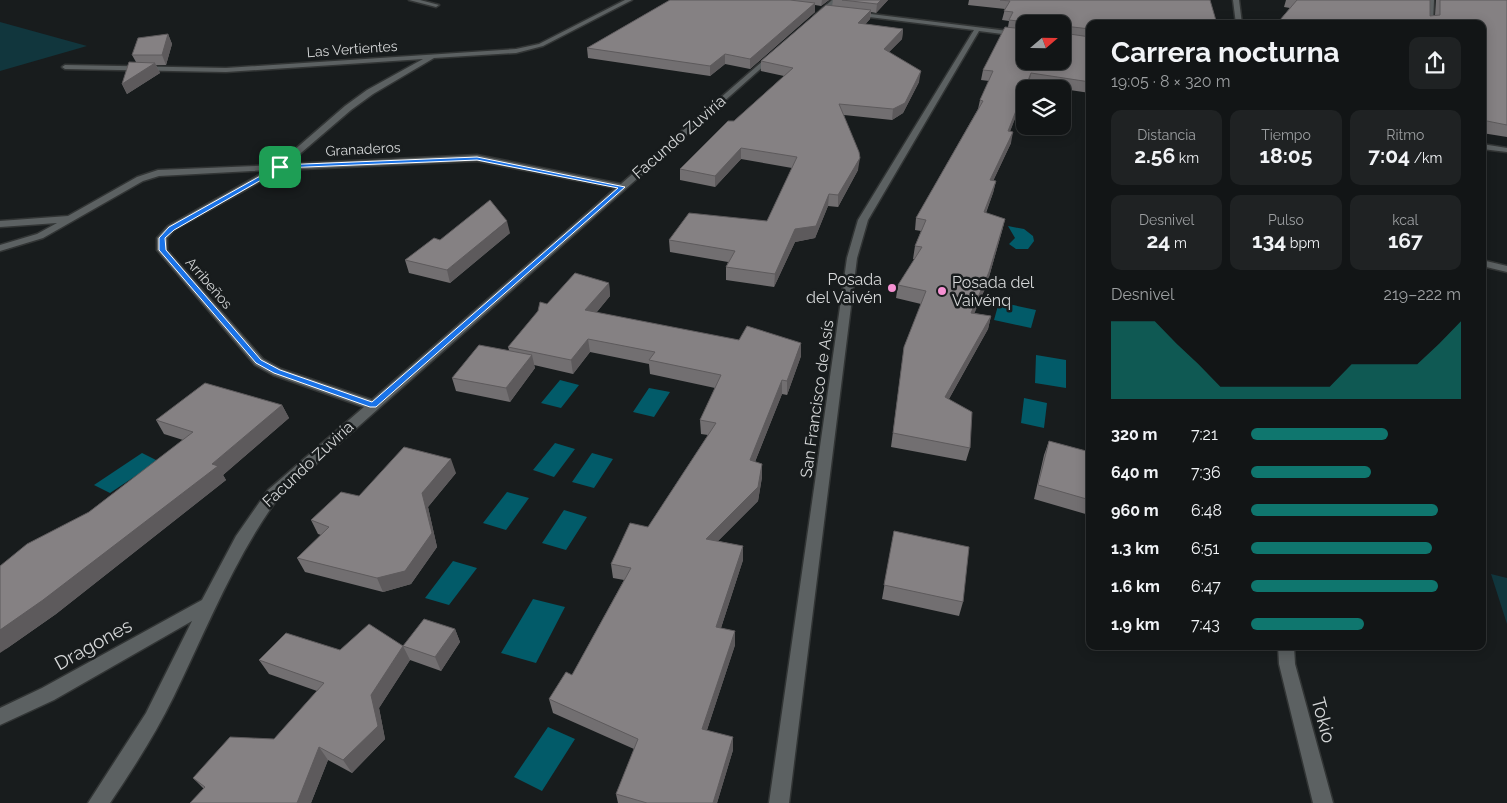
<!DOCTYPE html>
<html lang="es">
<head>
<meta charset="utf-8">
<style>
  :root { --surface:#121516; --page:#1f2223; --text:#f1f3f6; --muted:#9c9fa1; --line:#313435; --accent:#0f766e }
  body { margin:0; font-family:Raleway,sans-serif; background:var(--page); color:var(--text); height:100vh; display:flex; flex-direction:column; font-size:19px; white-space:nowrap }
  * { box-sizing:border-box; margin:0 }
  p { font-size:16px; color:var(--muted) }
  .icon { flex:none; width:28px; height:28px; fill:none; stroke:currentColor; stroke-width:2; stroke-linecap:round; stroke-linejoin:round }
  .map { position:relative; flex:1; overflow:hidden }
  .side { position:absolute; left:1086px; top:20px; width:400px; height:630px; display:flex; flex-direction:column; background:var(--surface); border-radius:10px; box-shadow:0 2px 12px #0003,0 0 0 1px var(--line) }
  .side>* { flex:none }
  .needle { width:32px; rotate:70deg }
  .fabs { position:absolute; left:1016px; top:15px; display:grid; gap:10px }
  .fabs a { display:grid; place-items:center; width:55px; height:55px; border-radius:10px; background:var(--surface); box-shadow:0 2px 12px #0003,0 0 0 1px var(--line); font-size:25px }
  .pin { position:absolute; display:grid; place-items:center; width:42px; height:42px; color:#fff; margin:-21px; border-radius:10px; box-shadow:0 2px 8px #0006 }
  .round { display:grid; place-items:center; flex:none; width:52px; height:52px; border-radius:10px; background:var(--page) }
  .head { display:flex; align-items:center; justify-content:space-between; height:85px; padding:0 25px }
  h1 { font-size:28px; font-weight:700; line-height:38px }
  .figures { display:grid; grid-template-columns:repeat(3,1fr); gap:8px; height:85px; padding:5px 25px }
  .figures div { display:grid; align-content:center; border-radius:10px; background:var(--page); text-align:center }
  .figures b { font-size:21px; font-weight:700 }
  .figures small { font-size:14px; font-weight:400 }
  .figures p { font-size:14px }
  .chart { height:140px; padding:10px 25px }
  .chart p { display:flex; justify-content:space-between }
  .chart svg { width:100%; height:90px; margin-top:5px; fill:var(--accent); opacity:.7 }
  ul { padding:0 25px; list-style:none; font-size:16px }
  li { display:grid; grid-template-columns:80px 60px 1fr; align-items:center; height:38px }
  li i { height:12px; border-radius:6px; background:var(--accent) }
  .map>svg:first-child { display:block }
  .green { fill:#11363d }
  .water { fill:#025b69 }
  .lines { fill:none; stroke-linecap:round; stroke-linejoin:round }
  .minor-casing { stroke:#323535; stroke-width:3 }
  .minor { fill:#5c6162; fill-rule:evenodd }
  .wall { fill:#726f71; fill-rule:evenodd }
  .shaded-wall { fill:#5d5a5c }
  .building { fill:#858183; stroke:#5d5a5c }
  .route { fill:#1a73e8; stroke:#fff; fill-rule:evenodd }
  .poi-dot { fill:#f591d2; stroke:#181c1d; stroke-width:2 }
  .labels { text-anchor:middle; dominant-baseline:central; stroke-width:5; stroke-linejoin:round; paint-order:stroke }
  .far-street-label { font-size:14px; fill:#d4d6d7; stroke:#181c1d }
  .street-label { font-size:16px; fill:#d4d6d7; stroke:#181c1d }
  .poi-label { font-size:16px; fill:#d4d6d7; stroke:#181c1d; text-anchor:end }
  .near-street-label { font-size:19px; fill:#d4d6d7; stroke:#181c1d }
</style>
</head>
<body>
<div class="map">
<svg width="1507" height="803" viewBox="0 0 1507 803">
  <rect width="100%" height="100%" fill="#181c1d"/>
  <path class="green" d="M0,22l87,24 -87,25z
    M1491,574l16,4v46z"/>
  <path class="water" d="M1008,226l16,3 9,7 1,5 -6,8h-12l-7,-5 6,-6z
    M999,302l37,8 -5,18 -37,-8z
    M1036,355l30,5v28l-31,-5z
    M560,380l19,5 -18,23 -20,-5z
    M649,388l21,4 -16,25 -21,-5z
    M1024,398l23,5 -3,25 -23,-5z
    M555,443l20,6 -21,28 -21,-7z
    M142,453l16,8 -48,32 -16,-8z
    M592,453l21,6 -19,29 -22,-6z
    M507,492l22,6 -23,32 -23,-7z
    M564,510l23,7 -21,33 -24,-7z
    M453,561l24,7 -28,37 -24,-7z
    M533,599l32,8 -29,56 -35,-10z
    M548,727l27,12 -33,52 -28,-14z"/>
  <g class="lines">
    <g class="minor-casing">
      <path id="minor" d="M409,0h11l19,5 -3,2z
        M625,0h7l-89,46 -27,7 -82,5 -61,36 -22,16 -63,54 189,-9 144,29 150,-130 5,1 -498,443c-44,61 -71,130 -104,198 -18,37 -41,73 -64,107h-22l58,-90 46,-92 -138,79 -54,25v-17l42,-20 160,-88 34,-64 32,-46 96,-83 -91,-32 -18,-10 -98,-115v-12l11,-12 100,-56 -109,6 -16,5 -100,57 -43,13v-6l37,-11 20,-11 -57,4v-6l68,-5 69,-39 21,-7 119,-5 68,-59 22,-16 56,-31 -197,13 -161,-3 -3,-2 3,-2 161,3 290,-19 23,-5zM477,161l139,27 -244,212 -91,-31 -18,-10 -96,-109v-12l7,-8 107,-60z
        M832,0h6l-20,18h-4v-2z
        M1233,0h6l3,24h-6z
        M1428,0h6l-1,24h-6z
        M855,12l170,21v4l-46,-6 -111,189 -11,38 -68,545h-20l78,-545 11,-38 116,-190 -121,-15z
        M1482,144l25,4v4l-25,-3z
        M1482,260l25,6v6l-25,-6z
        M1278,646h16l1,18 38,139h-20l-34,-139z"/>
    </g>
    <use href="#minor" class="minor"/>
  </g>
  <path class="wall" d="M670,0h159l-8,6 -6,-1v7l-65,57 -25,-5 -15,12 -122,-18 -1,-10z
    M833,0h55l-12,13 -5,-1 -1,7 -5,5 38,5 -1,10 -13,13 30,30 -16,31 -11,7 -48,-5 14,55 -20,37 -10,-1 -13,32 -20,4 -21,45 -48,-7v-13l2,-5 -58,-10 -1,-12 98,-19 25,-53 -51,-9 -26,28 -35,-7v-11l104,-93 -23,-5v-10l71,-55z
    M969,0h241l-120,24v69l-61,-9 -4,5v4l-15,38 1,12 -18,38h3l-3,12 -7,20 19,6 -3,12 -15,53 -13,29 17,3 -3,13 -39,70 21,49 -4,13 -75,-14 13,-100 17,-43 -25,-6 2,-13 17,-26h-2l2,-13 6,-15 -6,-1 1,-12 62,-109 2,-9 9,-19 -8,-1 2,-10 25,-43 1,-6 -7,-1 3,-11 -37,-4zM1025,24h37l-37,37z
    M1286,0h144v16l5,-1 1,-15h71v137l-25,-4v-109h-203l1,-4 10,-12 -6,-1z
    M168,34l4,10 -6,21h-10l4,8 -33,21 -5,-10 14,-22 -4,-7z
    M510,233l-60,50 -41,-10 -4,-13 35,-20z
    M609,283l1,13 -14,17 205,43 -14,39 -5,-1 -27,68 7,2v13l-4,24 -40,40 25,5v14l-22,68 14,3v14l-28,85 26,20 -16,53h-99l-2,-9 18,-45 -81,-36 -4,-14 23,-24 52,-95 -11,-2 -2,-14 37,-37 60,-92 -7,-1 -1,-14 15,-32 -65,-14 -1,-10 -59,-12 -17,22 -39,-9 1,3 -25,34 -54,-11 -4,-13 57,-28 -1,-3z
    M282,405l7,13 -66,57 3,5 -170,134 -50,35 83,-137 94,-72 -19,-6 -8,-14z
    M1049,441l41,11v60l-1,3 -55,-16 10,-44z
    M456,473l-28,34 9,40 -26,37 -28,8 -78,-20 -8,-14 24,-23 -3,-1 -7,-14 48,-24z
    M894,531l69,71 -4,14 -77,-17z
    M455,629l5,13 -19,29 -31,-11 -31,48 6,31 -33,34 -24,-13 -17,43h-121l14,-14 -11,-11 81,-39 43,-48 -48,-17 -10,-14 81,-10 63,-4z"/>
  <path class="shaded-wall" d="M822,0h7l-8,6z
    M881,0h7l-12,13 1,-9z
    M815,3v9l-65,57v-10z
    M871,10l-1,9 -12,14v-10z
    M903,29l-1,10 -19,19 1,-9z
    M168,34l4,10 -6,21 -4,-10z
    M725,54v10l-15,12v-10z
    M155,63l5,10 -33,21 -5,-10z
    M921,71l-2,11 -16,31 -11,7 1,-11z
    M1031,73l-2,11 -2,5h-2v4l-19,49 2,-11z
    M1013,132l-2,11 -23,49 2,-12z
    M741,148v11l-26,28v-11z
    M860,158l-2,12 -20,37v-12z
    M996,181l-3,12 -12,32 3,-13z
    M829,194l-1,12 -13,32 -20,4 -21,45 1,-13 20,-45z
    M1005,219l-3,12 -15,53 -18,42 2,-13z
    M507,221l3,12 -60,50 -3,-13z
    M609,283l1,13 -23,28 -2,-14z
    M991,316l-3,13 -46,82 3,-14z
    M588,339l2,13 -17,22 -2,-14z
    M801,343v13l-14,39v-14z
    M532,355l3,13 -25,34 -4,-14z
    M782,380v14l-32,80v-14z
    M282,405l7,13 -66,57 3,5 -170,134 -50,35 -6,4v-23l212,-166z
    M451,459l5,14 -28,34 9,40 -26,37 -28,8 -6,-14 45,-85z
    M762,464v13l-4,24 -51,51 -1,-13z
    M743,546v14l-26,80 -1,-13z
    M455,629l5,13 -19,29 -6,-14z
    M735,631v14l-32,97 -1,-13z
    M403,646l7,14 -31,48 6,31 -33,34 -9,-13 28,-65z
    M733,737v13l-16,53h-4z
    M319,747l9,13 -17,43h-14z"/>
  <path class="building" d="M670,0h120l25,3 -65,56 -25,-5 -15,12 -123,-18z
    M842,0h39l-4,4z
    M1000,0h210l7,24h-127v5l-26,-3 -1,7 27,4v45l-59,-9 -23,58 5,1 -23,48 6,1 -12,31 21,7 -16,53 -18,41 20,3 -46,81 27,15 -2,36 -77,-15 11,-86 22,-56 -28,-6 24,-38 -7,-1 11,-26 -10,-2 67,-117 -3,-1 13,-29 -10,-1 22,-43 20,2v32h37v-37h-34l-1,-2 -18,-2 4,-8 -9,-1 6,-10z
    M1297,0h133v16l10,-1v-15h67v125l-25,-5v-96h-180l-22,-4z
    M826,5l45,5 -13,13 45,6 -19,20 37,22 -16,32 -12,6 -54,-5 20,48 1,6 -22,37 -9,-1 -13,32 -21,3 -20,45 -49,-7 9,-16 -66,-11 20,-27 78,8 30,-64 -56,-9 -26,28 -35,-7 48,-48h6l59,-53 -32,-7z
    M168,34l-6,21h-30l6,-17z
    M129,62l26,1 -33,21z
    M490,200l17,21 -60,49 -42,-10 29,-22 6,2z
    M575,273l34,10 -24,27 154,30 8,-14 54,17 -14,38 -5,-1 -32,80 12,4 -4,23 -52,52 37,7 -27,81 19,4 -33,98 31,8 -20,66h-66l-31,-9 22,-55 -89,-40 17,-27 6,3 59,-107 -20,-4 19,-41 18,4 68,-104 -16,-3 21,-45 -72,-15 6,-8 -67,-13 -17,21 -63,-13 30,-36 2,-9 7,2z
    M479,345l53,10 -26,33 -54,-10z
    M205,383l77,22 -70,59 6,2 -175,134 -43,30v-64l27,-22 62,-32 104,-80 -37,-12z
    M1049,441l41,11v48l-52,-15z
    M404,447l47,12 -29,34 10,40 -27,38 -28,7 -80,-20 32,-31 -18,-7 30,-28 18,4z
    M894,531l75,16 -6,55 -79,-17z
    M424,619l31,10 -20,28 -32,-11z
    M369,624l34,22 -32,49 7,31 -35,34 -24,-13 -22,56h-107l15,-16 -12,-9 37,-41 44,2 50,-56 -65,-23 27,-27 54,17z"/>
  <path class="route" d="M477,157l148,30 -249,220h-6l-96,-34 -18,-10 -97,-113v-12l10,-11 111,-62zM477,160l141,28 -246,214 -92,-32 -19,-10 -95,-110 -1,-12 9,-8 108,-62z"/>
  <g class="poi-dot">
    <circle cx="892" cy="288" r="5"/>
    <circle cx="942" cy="291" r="5"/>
  </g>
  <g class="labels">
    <g class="far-street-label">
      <text transform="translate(352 49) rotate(-4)">Las Vertientes</text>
      <text transform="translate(363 149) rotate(-3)">Granaderos</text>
      <text transform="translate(209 283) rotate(49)">Arribeños</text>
    </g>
    <g class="street-label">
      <text transform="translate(679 137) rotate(-41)">Facundo Zuviría</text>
      <text transform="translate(817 399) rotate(-82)">San Francisco de Asís</text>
      <text transform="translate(308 464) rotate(-43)">Facundo Zuviría</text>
    </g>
    <g class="poi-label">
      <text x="882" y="279">Posada<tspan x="882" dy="18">del Vaivén</tspan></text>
      <text x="952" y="282" text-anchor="start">Posada del<tspan x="952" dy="18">Vaivénq</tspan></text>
    </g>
    <g class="near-street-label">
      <text transform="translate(93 644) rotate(-29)">Dragones</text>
      <text transform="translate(1324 720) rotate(75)">Tokio</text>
    </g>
  </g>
</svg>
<div class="fabs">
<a><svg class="needle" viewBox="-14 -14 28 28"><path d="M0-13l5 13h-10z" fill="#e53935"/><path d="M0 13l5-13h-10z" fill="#9c9fa1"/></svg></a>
<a><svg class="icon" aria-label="layers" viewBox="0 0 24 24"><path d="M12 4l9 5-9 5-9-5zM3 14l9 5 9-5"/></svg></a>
</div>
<div class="pin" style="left:280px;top:167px;background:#1e9e55"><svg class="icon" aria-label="arrive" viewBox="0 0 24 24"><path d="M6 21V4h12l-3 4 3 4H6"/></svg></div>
<section class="side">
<div class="head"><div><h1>Carrera nocturna</h1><p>19:05 · 8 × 320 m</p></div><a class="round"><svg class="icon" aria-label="share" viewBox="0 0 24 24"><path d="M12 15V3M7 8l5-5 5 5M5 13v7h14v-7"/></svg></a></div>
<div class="figures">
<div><p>Distancia</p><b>2.56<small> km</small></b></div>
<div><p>Tiempo</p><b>18:05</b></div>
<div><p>Ritmo</p><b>7:04<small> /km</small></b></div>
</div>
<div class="figures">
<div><p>Desnivel</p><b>24<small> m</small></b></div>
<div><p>Pulso</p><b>134<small> bpm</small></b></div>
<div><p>kcal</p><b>167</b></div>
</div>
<div class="chart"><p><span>Desnivel</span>219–222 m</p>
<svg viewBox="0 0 160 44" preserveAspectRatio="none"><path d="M0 44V6L10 6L20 6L30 17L40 27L50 38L60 38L70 38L80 38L90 38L100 38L110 27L120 27L130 27L140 27L150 17L160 6V44z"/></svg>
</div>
<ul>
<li><b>320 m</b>7:21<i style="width:65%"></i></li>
<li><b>640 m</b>7:36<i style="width:57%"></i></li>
<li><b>960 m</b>6:48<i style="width:89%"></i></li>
<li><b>1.3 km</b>6:51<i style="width:86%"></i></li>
<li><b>1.6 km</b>6:47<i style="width:89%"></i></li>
<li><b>1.9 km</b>7:43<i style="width:54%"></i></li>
</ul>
</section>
</div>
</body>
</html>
